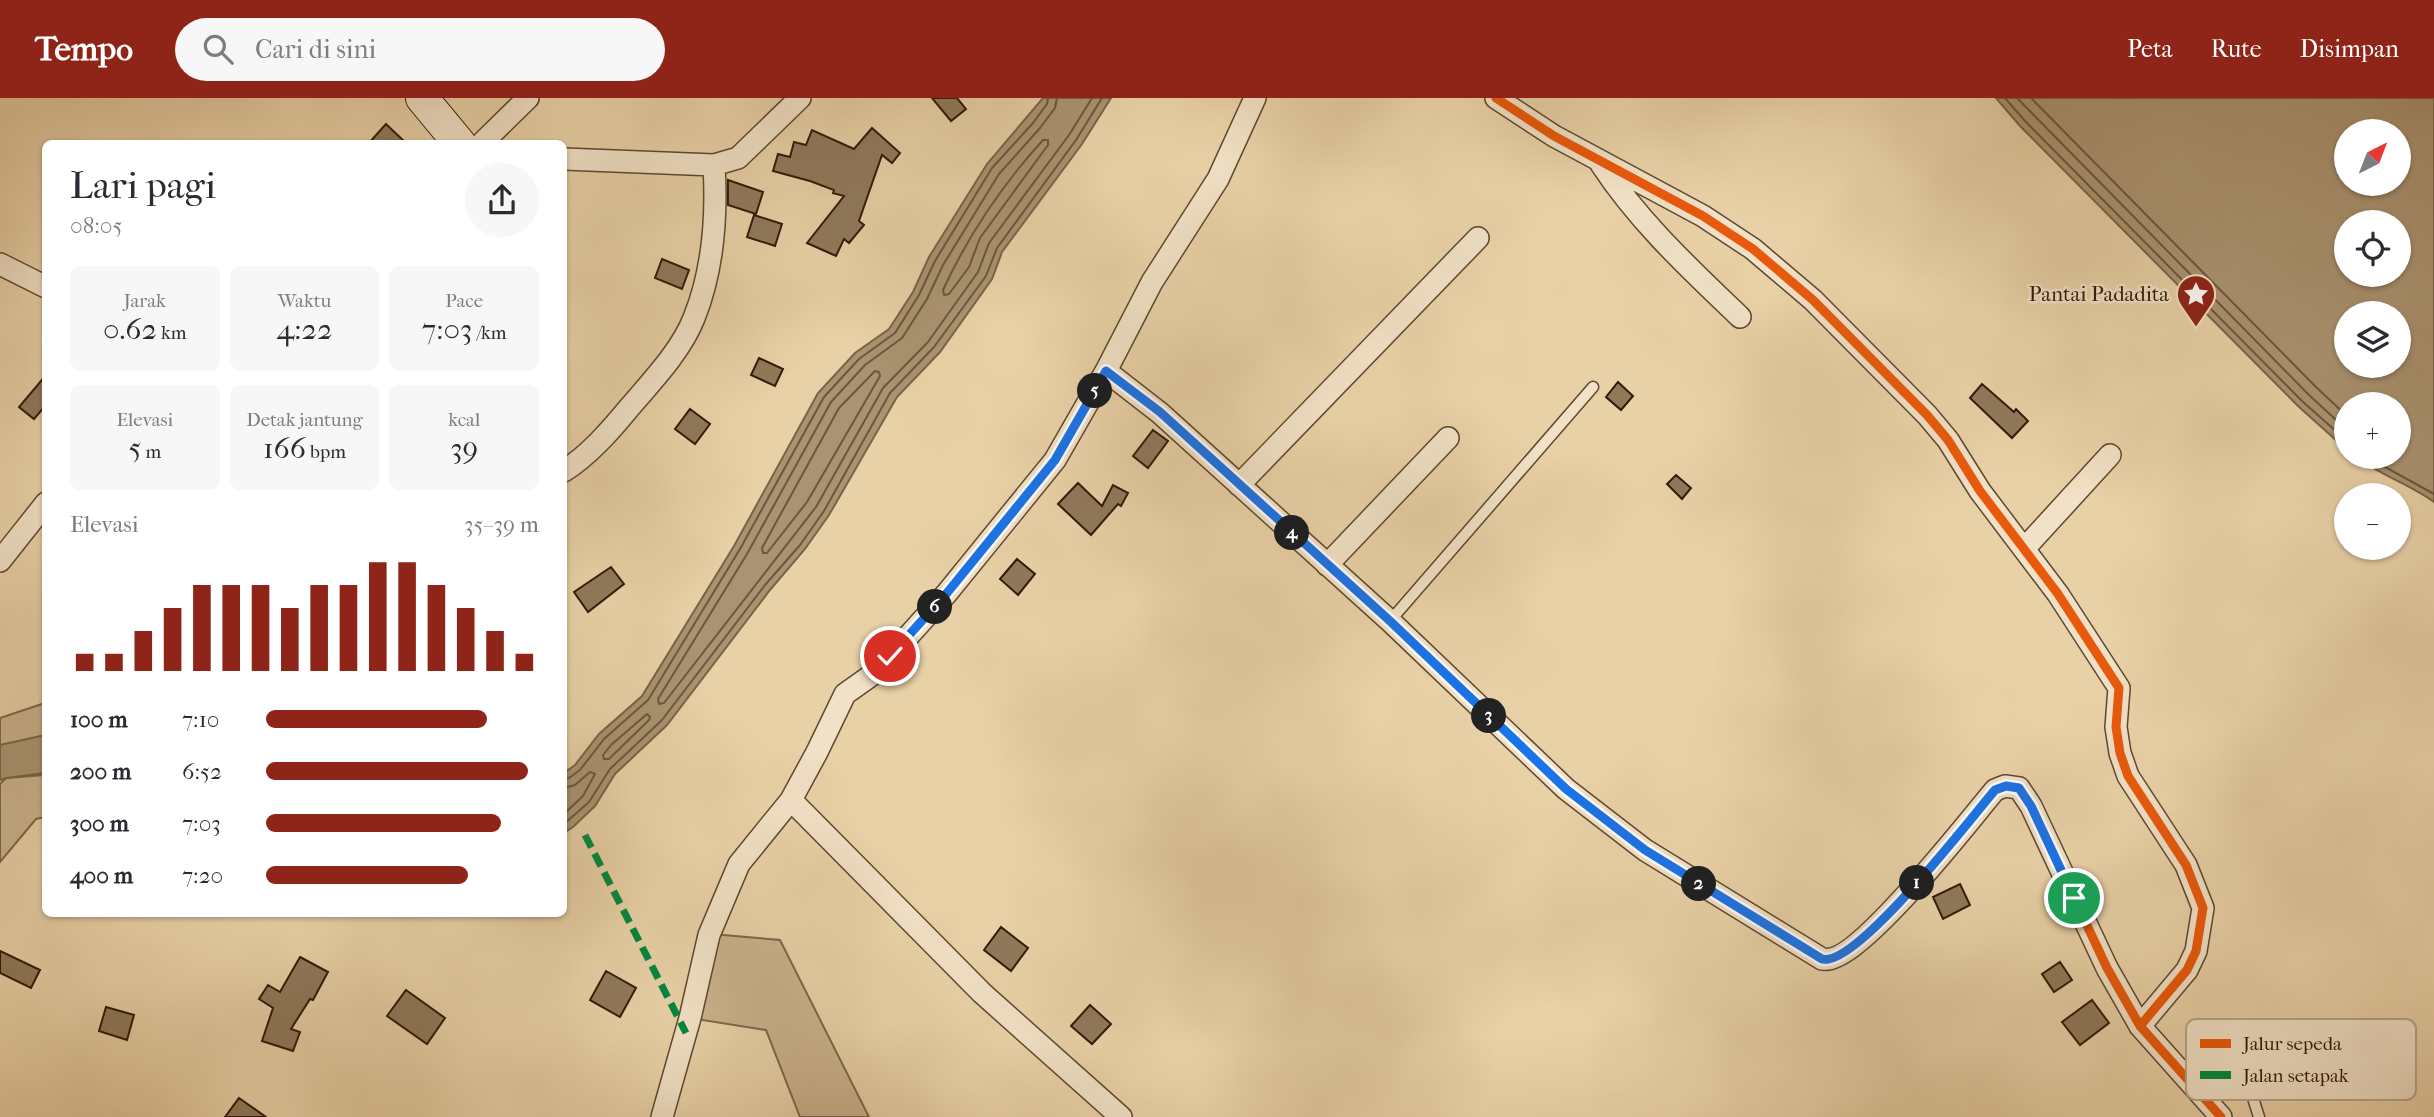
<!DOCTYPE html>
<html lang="id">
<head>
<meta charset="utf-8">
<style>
  :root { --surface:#fff; --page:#f7f7f7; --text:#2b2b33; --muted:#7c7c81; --accent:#8f2418 }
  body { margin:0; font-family:"IM FELL French Canon",serif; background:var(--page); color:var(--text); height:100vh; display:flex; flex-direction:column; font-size:26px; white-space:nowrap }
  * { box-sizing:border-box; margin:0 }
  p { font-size:23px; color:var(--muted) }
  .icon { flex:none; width:38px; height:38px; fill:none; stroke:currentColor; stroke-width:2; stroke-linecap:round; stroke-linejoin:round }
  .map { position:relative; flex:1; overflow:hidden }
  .side { position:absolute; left:42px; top:42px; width:525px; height:777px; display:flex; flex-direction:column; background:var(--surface); border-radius:10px; box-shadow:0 2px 5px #0004 }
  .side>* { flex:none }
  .needle { width:46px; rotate:42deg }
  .buttons { position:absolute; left:2334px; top:21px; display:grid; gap:14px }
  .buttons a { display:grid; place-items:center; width:77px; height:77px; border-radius:50%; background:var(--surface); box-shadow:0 2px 5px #0004; font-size:35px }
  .pin { position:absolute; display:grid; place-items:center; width:60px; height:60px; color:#fff; margin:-30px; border:4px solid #fff; border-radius:50%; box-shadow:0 2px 7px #0007 }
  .km { position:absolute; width:35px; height:35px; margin:-18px; border-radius:50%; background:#222; color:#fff; font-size:19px; line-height:35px; text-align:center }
  .round { display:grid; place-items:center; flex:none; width:74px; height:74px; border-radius:37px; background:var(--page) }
  .summary { display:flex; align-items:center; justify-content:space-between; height:119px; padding:0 28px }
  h1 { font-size:38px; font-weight:600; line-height:52px }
  .metrics { display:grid; grid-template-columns:repeat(3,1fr); gap:10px; height:119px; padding:7px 28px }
  .metrics div { display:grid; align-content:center; border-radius:10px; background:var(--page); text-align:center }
  .metrics b { font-size:30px; font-weight:600 }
  .metrics small { font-size:19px; font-weight:400 }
  .metrics p { font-size:19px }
  .chart { height:196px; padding:14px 28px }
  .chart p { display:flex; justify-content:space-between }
  .chart svg { width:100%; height:126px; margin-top:7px; stroke:var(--accent); stroke-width:6 }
  ul { padding:0 28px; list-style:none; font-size:23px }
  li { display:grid; grid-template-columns:112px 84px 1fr; align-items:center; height:52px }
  li i { height:18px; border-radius:9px; background:var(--accent) }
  header { display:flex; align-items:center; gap:42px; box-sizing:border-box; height:98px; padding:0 35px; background:var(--accent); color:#fff }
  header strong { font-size:33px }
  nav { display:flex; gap:38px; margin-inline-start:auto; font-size:24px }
  .search { width:490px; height:63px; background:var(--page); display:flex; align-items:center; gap:18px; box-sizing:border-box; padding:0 24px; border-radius:38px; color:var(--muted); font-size:26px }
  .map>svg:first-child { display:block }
  .green { fill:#cab28c; stroke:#7d664a; stroke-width:2 }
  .water { fill:#aa9371; stroke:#796347; stroke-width:2; fill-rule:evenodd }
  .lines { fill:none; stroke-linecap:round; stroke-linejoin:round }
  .shore { stroke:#6d563c; stroke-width:2 }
  .building { fill:#90795b; stroke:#301a08; stroke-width:2 }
  .lane-casing { stroke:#5e4830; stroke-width:13 }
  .street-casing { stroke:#5e4830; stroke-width:24 }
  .secondary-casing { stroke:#301a08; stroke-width:34 }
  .lane { stroke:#f1e1c6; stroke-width:10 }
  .street { stroke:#f1e1c6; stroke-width:21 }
  .secondary { stroke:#f1e1c6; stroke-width:32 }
  .quiet { stroke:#00873e; stroke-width:7; stroke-dasharray:14 7; stroke-linecap:butt }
  .cycleway-casing { stroke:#f1e1c6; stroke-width:13 }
  .cycleway { stroke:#e8590c; stroke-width:9 }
  .route-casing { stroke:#fff; stroke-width:14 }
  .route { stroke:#1a73e8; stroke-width:9 }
  .labels { text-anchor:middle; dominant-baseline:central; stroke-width:5; stroke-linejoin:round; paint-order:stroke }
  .poi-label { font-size:21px; fill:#301a08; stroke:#f1e1c6; text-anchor:end }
  .key { fill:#f1e1c6; stroke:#b7a58d; stroke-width:2 }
  .key-label { font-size:19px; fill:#301a08 }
</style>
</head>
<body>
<header>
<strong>Tempo</strong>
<div class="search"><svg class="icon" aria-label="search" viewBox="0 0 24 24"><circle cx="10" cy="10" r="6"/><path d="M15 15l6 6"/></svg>Cari di sini</div>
<nav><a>Peta</a><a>Rute</a><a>Disimpan</a></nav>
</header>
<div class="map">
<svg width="2434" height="1019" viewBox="0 0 2434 1019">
  <rect width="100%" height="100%" fill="#e9d1a7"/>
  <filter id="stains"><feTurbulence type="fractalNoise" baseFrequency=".00286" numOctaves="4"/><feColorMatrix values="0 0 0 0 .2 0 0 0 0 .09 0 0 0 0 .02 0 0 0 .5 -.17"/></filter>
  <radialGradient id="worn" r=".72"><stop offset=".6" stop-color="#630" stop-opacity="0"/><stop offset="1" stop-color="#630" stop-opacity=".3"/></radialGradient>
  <path class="green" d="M45,605v41l-45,7v-33z
    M45,677v42l-9,2 -36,43v-78l6,-6z
    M712,836l68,6 89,177h-69l-34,-87 -70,-11z"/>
  <path class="water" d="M1043,0h68l-29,46 -80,108 -10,27 -52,73 -43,45 -68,118 -24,34 -35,41 -103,135 -52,49 -20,32 -22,21 -9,6v-60l11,-8 24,-31 43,-38 92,-150 84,-153 37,-40 34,-24 24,-37 16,-35 58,-93z
    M1996,0h438v404c-25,-18 -54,-27 -78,-45h43v-53h-52v46l-49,-44 -278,-280zM2347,33h52v53h-52zM2347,124h52v53h-52zM2347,215h52v53h-52z
    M45,637v38l-39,5 -6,2v-35z"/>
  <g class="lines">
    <path class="shore" d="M1057,0l-2,10 -15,20 -41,46 -56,91 -16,34 -25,39 -37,27 -34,37 -84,152 -89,145 1,5 5,-1 152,-196 67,-119 45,-46 50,-70 11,-29 80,-108 23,-37
      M2005,0l20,23 277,280 45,40
      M2017,0l292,297 38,35
      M2031,0l285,289 31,29
      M1043,42h5v5l-68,93 -11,29 -20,27 -5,1 -1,-5c25,-54 60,-106 100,-150z
      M875,273l4,1 1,4 -73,126 -40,51h-4l-1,-5 77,-140z
      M2367,359l67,37
      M647,616l3,3 -1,3 -40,39h-5l-1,-4 8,-10z
      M564,681l5,-1 11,-8 24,-31 44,-39 92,-151 84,-152 35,-38 36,-26 24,-38 16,-34 57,-93 41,-45 14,-19 1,-6
      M564,690l11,-3 15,-13 5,2 -12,22 -19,18
      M564,726l25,-22 21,-33 52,-49 103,-135 35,-40 24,-34 66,-118 44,-46 52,-71 11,-28 79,-108 26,-42"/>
  </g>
  <path class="building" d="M932,0h25l9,11 -15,12z
    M386,26l21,20h-39z
    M872,30l28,25 -8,10 -10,-8 -23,66 5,4 -15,18 -5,-4 -8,17 -29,-13 37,-47 -11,-3 1,-3 -24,-9 -37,-10 5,-17 12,3 4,-15 12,3 6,-15 42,19z
    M728,82l35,12 -7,22 -28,-9z
    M754,117l28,9 -7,22 -28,-9z
    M662,161l27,11 -7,19 -27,-11z
    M759,260l24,11 -8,17 -24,-11z
    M46,277v30l-12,14 -15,-12z
    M1618,284l15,14 -12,14 -15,-13z
    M1982,286l32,28 2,-3 12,12 -16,17 -42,-40z
    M690,311l20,15 -15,20 -20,-15z
    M1153,332l15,11 -20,27 -15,-12z
    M1676,377l15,13 -9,11 -15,-15z
    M1078,385l24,23 11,-21 15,8 -7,13 -3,-2 -27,31 -33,-31z
    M1017,461l18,15 -17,21 -18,-16z
    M611,469l13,17 -36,28 -14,-20z
    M1960,786l10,21 -27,14 -10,-22z
    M1001,829l27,21 -17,23 -27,-21z
    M0,853l40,19 -9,18 -31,-15z
    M300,859l28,15 -15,28 -3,-1 -19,30 9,3 -7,19 -31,-10 11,-33 -14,-9 9,-14 12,7z
    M2060,864l12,18 -18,12 -12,-18z
    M606,873l30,17 -16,29 -30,-17z
    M406,892l39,28 -18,26 -40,-28z
    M2092,902l17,23 -29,22 -18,-23z
    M1090,907l21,19 -19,20 -21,-18z
    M106,909l28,8 -7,25 -28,-9z
    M239,1000l27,19h-41z"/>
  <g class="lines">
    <g class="lane-casing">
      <path id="lane" d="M1390,523l203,-234
        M2233,937l26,82"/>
    </g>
    <g class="street-casing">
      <path id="street" d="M1496,0l58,38 149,80 50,33 60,51 114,115 21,25 32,51 78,103 61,94 -3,39 4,26 8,23 58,89 17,43 -7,43 -9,19 -47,56
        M481,46l47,-46
        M564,61l150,6 24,-7 62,-60
        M1601,66c38,58 89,105 139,153
        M0,166l46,23
        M1106,273l54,42 230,208 176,168 79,61 177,109c34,9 148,-140 173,-169l10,-4 14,2 12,18 76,162 33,58 81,91
        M564,373c25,-16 46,-40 65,-63 23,-27 52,-57 65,-90 19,-47 23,-103 20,-153
        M1239,387l239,-247
        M2024,451l86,-94
        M0,463l46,-58
        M1327,467l121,-127
        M791,702l191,193 139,124
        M662,1019l28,-99 19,-83 30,-71 52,-64 26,-48 28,-58 31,-22 71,-79 108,-133 51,-89 46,-89 66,-103 37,-81"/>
    </g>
    <g class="secondary-casing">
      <path id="secondary" d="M422,0l38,46"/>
    </g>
    <use href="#lane" class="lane"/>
    <use href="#street" class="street"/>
    <use href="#secondary" class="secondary"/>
    <path class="quiet" d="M585,737l101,198"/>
    <g class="cycleway-casing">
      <path id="cycleway" d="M1496,0l58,38 149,80 50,33 60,51 114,115 21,25 32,51 78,103 61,94 -3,39 4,26 8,23 58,89 17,43 -7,43 -9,19 -47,56
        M1106,273l54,42 230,208 176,168 79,61 177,109c34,9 148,-140 173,-169l10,-4 14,2 12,18 76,162 33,58 81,91"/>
    </g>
    <use href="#cycleway" class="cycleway"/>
  </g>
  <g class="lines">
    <g class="route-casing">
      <path id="route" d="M890,558l57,-63 108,-133 51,-89 54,41 230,209 176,168 79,61 177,109c34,9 148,-140 173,-169l11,-4 13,2 12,18 43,92"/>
    </g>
    <use href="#route" class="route"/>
  </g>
  <defs>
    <g id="sight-pin" transform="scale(2.0125)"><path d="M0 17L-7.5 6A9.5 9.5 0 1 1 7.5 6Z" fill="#8f2418" stroke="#f1e1c6"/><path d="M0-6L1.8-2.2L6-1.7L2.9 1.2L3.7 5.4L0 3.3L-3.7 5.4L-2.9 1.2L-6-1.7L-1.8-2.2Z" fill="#fff"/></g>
  </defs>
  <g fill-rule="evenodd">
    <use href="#sight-pin" x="2196" y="196"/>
  </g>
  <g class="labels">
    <g class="poi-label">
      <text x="2169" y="196">Pantai Padadita</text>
    </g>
  </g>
  <rect x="2186" y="921" width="230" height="81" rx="10" class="key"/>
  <rect x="2200" y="941" width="31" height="9" fill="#e8590c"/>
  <rect x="2200" y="973" width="31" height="8" fill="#00873e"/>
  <g class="key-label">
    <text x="2243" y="952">Jalur sepeda</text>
    <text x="2243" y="984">Jalan setapak</text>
  </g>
  <rect width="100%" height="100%" filter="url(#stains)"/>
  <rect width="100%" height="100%" fill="url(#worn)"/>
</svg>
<div class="buttons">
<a><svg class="needle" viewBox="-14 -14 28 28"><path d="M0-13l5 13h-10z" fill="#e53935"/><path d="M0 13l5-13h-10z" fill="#7c7c81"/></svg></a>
<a><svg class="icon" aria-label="locate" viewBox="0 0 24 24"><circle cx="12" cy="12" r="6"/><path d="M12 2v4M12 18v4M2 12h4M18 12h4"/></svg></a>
<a><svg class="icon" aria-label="layers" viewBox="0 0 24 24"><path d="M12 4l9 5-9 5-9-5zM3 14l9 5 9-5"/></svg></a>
<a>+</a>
<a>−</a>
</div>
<div class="pin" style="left:2074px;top:800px;background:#1e9e55"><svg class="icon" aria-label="arrive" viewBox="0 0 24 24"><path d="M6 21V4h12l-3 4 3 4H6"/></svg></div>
<div class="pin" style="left:890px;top:558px;background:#d93025"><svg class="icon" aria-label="check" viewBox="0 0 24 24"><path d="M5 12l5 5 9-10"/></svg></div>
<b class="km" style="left:1917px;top:785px">1</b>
<b class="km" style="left:1699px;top:786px">2</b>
<b class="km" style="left:1489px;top:618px">3</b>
<b class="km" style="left:1292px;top:435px">4</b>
<b class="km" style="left:1095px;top:293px">5</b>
<b class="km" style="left:935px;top:509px">6</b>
<section class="side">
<div class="summary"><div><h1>Lari pagi</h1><p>08:05</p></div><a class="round"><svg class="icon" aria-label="share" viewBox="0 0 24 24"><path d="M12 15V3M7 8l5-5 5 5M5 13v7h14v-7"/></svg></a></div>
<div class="metrics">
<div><p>Jarak</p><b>0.62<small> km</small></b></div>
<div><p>Waktu</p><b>4:22</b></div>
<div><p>Pace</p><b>7:03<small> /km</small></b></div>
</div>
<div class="metrics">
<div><p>Elevasi</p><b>5<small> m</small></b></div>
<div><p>Detak jantung</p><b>166<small> bpm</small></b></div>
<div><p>kcal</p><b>39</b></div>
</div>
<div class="chart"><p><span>Elevasi</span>35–39 m</p>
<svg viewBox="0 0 160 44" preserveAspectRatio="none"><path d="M5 44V38M15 44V38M25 44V30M35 44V22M45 44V14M55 44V14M65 44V14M75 44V22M85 44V14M95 44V14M105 44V6M115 44V6M125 44V14M135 44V22M145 44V30M155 44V38"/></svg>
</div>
<ul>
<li><b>100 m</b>7:10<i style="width:81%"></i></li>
<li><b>200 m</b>6:52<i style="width:96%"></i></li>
<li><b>300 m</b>7:03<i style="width:86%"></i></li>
<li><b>400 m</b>7:20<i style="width:74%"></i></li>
</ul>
</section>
</div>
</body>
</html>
